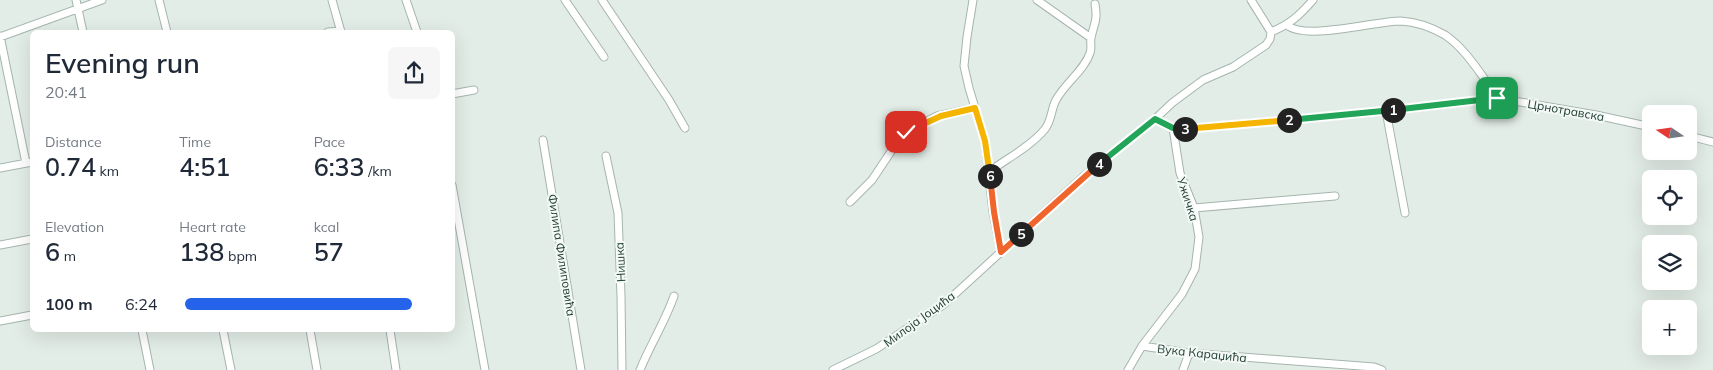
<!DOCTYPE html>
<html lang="en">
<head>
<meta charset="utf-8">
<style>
  :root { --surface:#fff; --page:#f6f6f7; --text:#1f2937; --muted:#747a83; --accent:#2563eb }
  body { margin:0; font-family:Mulish,sans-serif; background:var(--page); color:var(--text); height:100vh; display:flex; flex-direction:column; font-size:19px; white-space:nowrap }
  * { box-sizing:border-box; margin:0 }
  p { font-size:16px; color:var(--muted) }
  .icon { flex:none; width:28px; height:28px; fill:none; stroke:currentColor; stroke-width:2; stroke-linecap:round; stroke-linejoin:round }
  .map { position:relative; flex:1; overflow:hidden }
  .drawer { position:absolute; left:30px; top:30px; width:425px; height:302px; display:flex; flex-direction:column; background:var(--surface); border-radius:8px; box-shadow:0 5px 20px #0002 }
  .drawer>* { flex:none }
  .needle { width:32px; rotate:283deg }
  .fabs { position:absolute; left:1642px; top:105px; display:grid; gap:10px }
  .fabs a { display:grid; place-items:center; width:55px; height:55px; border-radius:8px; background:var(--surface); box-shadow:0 5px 20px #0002; font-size:25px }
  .pin { position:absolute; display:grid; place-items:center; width:42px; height:42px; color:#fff; margin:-21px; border-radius:10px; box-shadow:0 2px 8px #0006 }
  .km { position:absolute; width:25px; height:25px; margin:-12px; border-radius:50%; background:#222; color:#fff; font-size:14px; line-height:25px; text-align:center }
  .round { display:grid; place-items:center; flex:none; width:52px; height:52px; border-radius:8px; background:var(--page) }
  .summary { display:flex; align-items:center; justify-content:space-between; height:85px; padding:0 15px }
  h1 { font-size:28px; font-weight:600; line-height:38px }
  .stats { display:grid; grid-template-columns:repeat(3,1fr); gap:8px; height:85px; padding:5px 15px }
  .stats div { display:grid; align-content:center }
  .stats b { font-size:25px; font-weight:600 }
  .stats small { font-size:14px; font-weight:400 }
  .stats p { font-size:14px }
  ul { padding:0 15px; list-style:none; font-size:16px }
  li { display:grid; grid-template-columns:80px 60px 1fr; align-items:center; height:38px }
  li i { height:12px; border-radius:6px; background:var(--accent) }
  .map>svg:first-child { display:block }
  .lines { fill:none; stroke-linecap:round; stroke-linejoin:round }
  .street-casing { stroke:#a5b5ad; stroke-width:9 }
  .street { stroke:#fff; stroke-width:7 }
  .split-1-casing { stroke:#fff; stroke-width:10 }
  .split-2-casing { stroke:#fff; stroke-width:10 }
  .split-3-casing { stroke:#fff; stroke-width:10 }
  .split-4-casing { stroke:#fff; stroke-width:10 }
  .split-5-casing { stroke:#fff; stroke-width:10 }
  .split-6-casing { stroke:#fff; stroke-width:10 }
  .split-7-casing { stroke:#fff; stroke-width:10 }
  .split-8-casing { stroke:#fff; stroke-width:10 }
  .split-1 { stroke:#22a559; stroke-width:6 }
  .split-2 { stroke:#22a559; stroke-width:6 }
  .split-3 { stroke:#f5b400; stroke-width:6 }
  .split-4 { stroke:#22a559; stroke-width:6 }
  .split-5 { stroke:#f0652b; stroke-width:6 }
  .split-6 { stroke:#f0652b; stroke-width:6 }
  .split-7 { stroke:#f5b400; stroke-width:6 }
  .split-8 { stroke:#f5b400; stroke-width:6 }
  .labels { text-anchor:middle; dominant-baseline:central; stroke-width:4; stroke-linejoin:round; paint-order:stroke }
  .street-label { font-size:12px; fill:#223e33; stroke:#f3f9f6 }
</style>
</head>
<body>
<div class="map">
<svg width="1713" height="370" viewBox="0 0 1713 370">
  <rect width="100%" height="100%" fill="#e3ede7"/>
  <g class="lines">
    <g class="street-casing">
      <path id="street" d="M76,0l7,32
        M159,0l8,32
        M332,0l9,32
        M406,0l11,32
        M565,0l39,57
        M602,0l67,100 16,28
        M973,0l-6,37 -3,29 5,22 16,53 8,71 8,40
        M1037,0l54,38
        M1251,0l20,32
        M1287,25c18,16 88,-4 114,-4 16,1 30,6 44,14 21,14 35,39 50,58l2,5
        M328,32l13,-1
        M0,36l26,127
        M0,37l102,-37
        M452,94l22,-4
        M1386,111l19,102
        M1155,119l18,9 13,1 200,-18 111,-13 99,17 55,12
        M1689,136l24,6
        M543,140l38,230
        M606,156l12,57 3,83 1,74
        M0,168l32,-6
        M990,171c18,-13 41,-25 55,-42 7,-9 6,-20 11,-29 9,-17 28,-29 34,-47 2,-5 0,-10 1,-15 3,-15 7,-17 4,-34
        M452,185l33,185
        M850,202l22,-22 26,-39 9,-9 30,-16 38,-8
        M1194,208l141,-12
        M0,245l32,-6
        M0,321l32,-6
        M142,330l8,40
        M223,330l8,40
        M310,330l7,40
        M390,330l6,40
        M1142,346l47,7 185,14 8,3
        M640,370c10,-25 25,-48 34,-74
        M833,370l43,-21 67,-44 141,-129 71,-57 17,-16 31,-23 30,-13 33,-22 4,-6 1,-7c19,-8 28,-16 42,-32
        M1128,370l14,-24 40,-52 13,-25 4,-32 -5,-29 -14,-35 -7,-45
        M1183,370l6,-17"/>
    </g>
    <use href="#street" class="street"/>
  </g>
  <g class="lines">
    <g class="split-1-casing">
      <path id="split-1" d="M1393,110l104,-12"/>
    </g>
    <g class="split-2-casing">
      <path id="split-2" d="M1289,120l104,-10"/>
    </g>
    <g class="split-3-casing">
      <path id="split-3" d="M1185,129l104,-9"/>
    </g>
    <g class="split-4-casing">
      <path id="split-4" d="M1099,164l56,-45 18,9 12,1"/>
    </g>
    <g class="split-5-casing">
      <path id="split-5" d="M1021,234l78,-70"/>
    </g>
    <g class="split-6-casing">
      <path id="split-6" d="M990,176l4,36 7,40 20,-18"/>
    </g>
    <g class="split-7-casing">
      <path id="split-7" d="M941,116l34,-8 10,33 5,35"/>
    </g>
    <g class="split-8-casing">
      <path id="split-8" d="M906,132l35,-16"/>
    </g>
    <use href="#split-1" class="split-1"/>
    <use href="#split-2" class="split-2"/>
    <use href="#split-3" class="split-3"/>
    <use href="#split-4" class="split-4"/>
    <use href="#split-5" class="split-5"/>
    <use href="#split-6" class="split-6"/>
    <use href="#split-7" class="split-7"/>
    <use href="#split-8" class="split-8"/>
  </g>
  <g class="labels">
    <g class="street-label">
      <text transform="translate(1566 110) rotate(10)">Црнотравска</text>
      <text transform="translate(1188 199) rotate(72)">Ужичка</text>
      <text transform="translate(562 255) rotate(81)">Филипа Филиповића</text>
      <text transform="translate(620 262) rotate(-93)">Нишка</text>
      <text transform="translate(919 319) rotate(-36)">Милоја Јоцића</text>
      <text transform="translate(1202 353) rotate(6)">Вука Караџића</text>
    </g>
  </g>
</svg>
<div class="fabs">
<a><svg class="needle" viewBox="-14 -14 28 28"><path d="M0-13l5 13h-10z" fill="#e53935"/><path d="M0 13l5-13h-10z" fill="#747a83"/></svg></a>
<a><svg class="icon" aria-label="locate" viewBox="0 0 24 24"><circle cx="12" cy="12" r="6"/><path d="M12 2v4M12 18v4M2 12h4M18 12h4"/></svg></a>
<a><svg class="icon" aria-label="layers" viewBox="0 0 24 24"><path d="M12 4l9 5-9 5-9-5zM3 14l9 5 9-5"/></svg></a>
<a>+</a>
</div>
<div class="pin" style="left:1497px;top:98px;background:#1e9e55"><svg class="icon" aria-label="arrive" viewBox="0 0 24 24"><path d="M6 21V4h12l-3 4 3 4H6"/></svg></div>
<div class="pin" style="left:906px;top:132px;background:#d93025"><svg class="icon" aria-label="check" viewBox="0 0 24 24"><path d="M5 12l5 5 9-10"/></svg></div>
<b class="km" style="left:1393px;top:110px">1</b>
<b class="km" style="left:1289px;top:120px">2</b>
<b class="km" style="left:1185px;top:129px">3</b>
<b class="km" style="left:1099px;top:164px">4</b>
<b class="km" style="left:1021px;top:234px">5</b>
<b class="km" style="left:990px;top:176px">6</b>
<section class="drawer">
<div class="summary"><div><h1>Evening run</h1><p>20:41</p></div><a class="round"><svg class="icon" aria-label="share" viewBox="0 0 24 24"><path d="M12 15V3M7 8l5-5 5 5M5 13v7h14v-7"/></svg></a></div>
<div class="stats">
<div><p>Distance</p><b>0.74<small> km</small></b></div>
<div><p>Time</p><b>4:51</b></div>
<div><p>Pace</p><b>6:33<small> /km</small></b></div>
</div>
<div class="stats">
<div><p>Elevation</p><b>6<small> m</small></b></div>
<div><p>Heart rate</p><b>138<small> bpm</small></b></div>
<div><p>kcal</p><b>57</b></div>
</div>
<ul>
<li><b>100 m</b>6:24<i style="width:89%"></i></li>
</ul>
</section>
</div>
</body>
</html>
